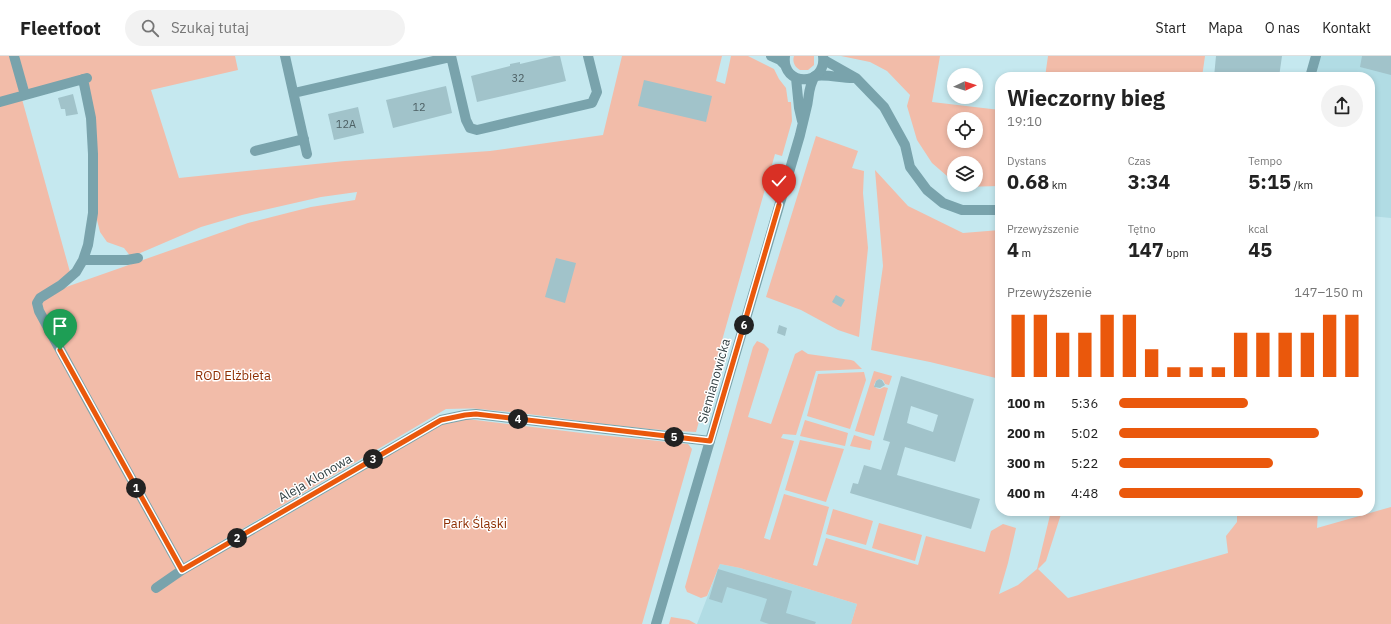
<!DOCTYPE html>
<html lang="pl">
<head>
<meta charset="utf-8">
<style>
  :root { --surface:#fff; --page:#f2f2f2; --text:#222; --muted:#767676; --line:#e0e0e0; --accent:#ea580c }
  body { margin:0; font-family:"IBM Plex Sans",sans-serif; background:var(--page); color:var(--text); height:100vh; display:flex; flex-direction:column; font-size:15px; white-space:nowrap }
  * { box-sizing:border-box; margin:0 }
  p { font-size:13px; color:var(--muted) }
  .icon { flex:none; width:22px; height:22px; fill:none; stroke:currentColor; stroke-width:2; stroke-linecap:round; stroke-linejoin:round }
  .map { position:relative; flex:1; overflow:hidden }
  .panel { position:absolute; left:995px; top:16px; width:380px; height:444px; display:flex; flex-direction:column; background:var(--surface); border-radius:16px; box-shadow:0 2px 6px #0003 }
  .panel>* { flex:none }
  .needle { width:26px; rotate:86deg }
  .buttons { position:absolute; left:947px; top:12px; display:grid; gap:8px }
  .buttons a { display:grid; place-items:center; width:36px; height:36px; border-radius:50%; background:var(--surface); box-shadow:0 2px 6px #0003; font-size:20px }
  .pin { position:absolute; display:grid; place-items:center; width:34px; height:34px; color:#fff; margin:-41px -17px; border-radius:50% 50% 50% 0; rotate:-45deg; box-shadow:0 0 4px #0007 }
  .pin .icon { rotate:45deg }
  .km { position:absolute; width:20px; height:20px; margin:-10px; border-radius:50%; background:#222; color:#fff; font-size:11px; line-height:20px; text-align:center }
  .round { display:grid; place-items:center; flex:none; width:42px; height:42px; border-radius:21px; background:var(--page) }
  .overview { display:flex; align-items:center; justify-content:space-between; height:68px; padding:0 12px }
  h1 { font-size:22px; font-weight:700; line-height:30px }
  .stats { display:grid; grid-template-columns:repeat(3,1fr); gap:6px; height:68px; padding:4px 12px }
  .stats div { display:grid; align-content:center }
  .stats b { font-size:20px; font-weight:700 }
  .stats small { font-size:11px; font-weight:400 }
  .stats p { font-size:11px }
  .chart { height:112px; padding:8px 12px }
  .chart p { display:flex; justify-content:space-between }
  .chart svg { width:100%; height:72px; margin-top:4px; stroke:var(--accent); stroke-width:6 }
  ul { padding:0 12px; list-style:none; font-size:13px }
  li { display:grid; grid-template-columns:64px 48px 1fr; align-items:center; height:30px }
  li i { height:10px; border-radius:5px; background:var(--accent) }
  header { display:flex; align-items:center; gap:24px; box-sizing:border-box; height:56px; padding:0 20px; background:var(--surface); border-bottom:1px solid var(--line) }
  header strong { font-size:19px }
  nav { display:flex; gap:22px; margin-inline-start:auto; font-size:14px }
  .search { width:280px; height:36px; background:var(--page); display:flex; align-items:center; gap:10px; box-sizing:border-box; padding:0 14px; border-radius:22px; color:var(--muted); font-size:15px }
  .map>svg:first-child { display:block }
  .built { fill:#b1dce4 }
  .green { fill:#f2bca9; fill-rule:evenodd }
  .building { fill:#a1c3ca; fill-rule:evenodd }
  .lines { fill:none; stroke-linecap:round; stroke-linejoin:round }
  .minor { stroke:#79a3ac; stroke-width:10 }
  .tertiary { stroke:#79a3ac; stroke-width:10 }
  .route-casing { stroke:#fff; stroke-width:8 }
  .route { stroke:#ea580c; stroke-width:5 }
  .labels { text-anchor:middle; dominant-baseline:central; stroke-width:3; stroke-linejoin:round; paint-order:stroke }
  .number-label { font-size:11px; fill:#4e6165 }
  .park-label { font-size:13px; fill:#8e2f03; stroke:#fff }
  .street-label { font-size:13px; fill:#324043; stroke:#fff }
</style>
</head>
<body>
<header>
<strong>Fleetfoot</strong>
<div class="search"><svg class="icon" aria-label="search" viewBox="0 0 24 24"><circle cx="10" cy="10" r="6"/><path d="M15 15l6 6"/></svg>Szukaj tutaj</div>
<nav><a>Start</a><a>Mapa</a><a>O nas</a><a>Kontakt</a></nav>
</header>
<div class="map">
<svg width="1391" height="568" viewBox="0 0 1391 568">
  <rect width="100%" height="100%" fill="#c5e8ef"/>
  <path class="built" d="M1321,0h70v162l-21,-2v-139h-55z
    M720,508l20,4 117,36 -6,20h-154z"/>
  <path class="green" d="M0,0h10l60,216 -34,26 145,277 125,-71 137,-81 24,-4 123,15 98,10 4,5 -50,175h-642z
    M18,0h217l3,14 -87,20 28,88 166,-17 145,-10 113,-16 19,-79h100l-6,25 9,3 6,-28h17l26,13 5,10 7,9 2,14h3l1,19 -10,35 -7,-2 -79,278c-72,-2 -144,-17 -217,-23 -11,-1 -22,0 -33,0l-265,156 -142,-260 6,-9 24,-10 179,-63 63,-16 44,-7 2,-8 -36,5 -79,18 -41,12 -70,30 -7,-9 -17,-6 -7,-10 -5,-20 -8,-131 -58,10z
    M794,0h20v9l-6,5h-8c-5,-3 -8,-8 -6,-14z
    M841,0h99l-8,46 68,8v76l-40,1 -3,-2h19v-22h-22v19l-22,-19 -15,-23 -10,-34 3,-11 -23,-24 -17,-9zM954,63h22v22h-22z
    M1048,0h157l-3,21h-157z
    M816,80l42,15 -6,17 12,3 -1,22 5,55 -9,89 -21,-7 -37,-20 -35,-13z
    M875,114l33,36 55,27 37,-3v149l-70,-17 -59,-12 12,-84z
    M757,285l7,3 5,5 -21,68 23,7 24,-70 7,-4 6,4 43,6 3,1 8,8 -46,2 -20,64 -13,-1 -2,4 13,3 -30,97 6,2 14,-46 45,13 -16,58 4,1 9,-28 92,27 8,-29 59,16 6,-21 12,-7 13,4 -8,35 -9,31 19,-9 19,-16 14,-58h11l-16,50 -8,8 30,29 160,-45 -2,-17 11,-14v-11h81l-1,17 74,-21v117h-540l6,-20 -117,-36 -20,-4 -13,32 -6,2 -14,-6 -2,-5 68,-240z
    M874,315l18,5 -3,9 -4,-1 -2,-4 -4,-1 -3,2 -2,4 2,3 4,1 4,-2 4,1 -14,48 -19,-5z
    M864,316l2,8 -16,49 -43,-13 11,-42z
    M805,364l43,13 -3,13 -45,-10z
    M854,379l18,6 -2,9 -20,-4z
    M800,384l44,9 -18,53 -41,-12z
    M833,453l40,12 -7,24 -40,-11z
    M879,467l43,12 -7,26 -43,-13z
    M671,561l18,3 7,4h-27z"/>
  <path class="building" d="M554,0h6l6,25 -89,21 -6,-26 39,-10v-2l10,-2v2z
    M1216,0h66l-3,21h-65z
    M1362,0h29v19l-31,-8z
    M644,24l68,16 -6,26 -68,-16z
    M446,30l6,27 -59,15 -7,-28z
    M73,38l5,20 -12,2 -1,-7h-4l-3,-11z
    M358,51l6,26 -30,7 -6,-26z
    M556,202l20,5 -11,40 -20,-6z
    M836,239l9,5 -4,7 -9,-5z
    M779,269l8,3 -2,8 -8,-3z
    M901,320l73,23 -19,63 -50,-15 -8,28 83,24 -9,30 -121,-36 3,-10 5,1 6,-19 17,5 9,-28 -7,-2zM911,350l27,9 -5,17 -26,-9z
    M879,323l3,1 3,5 -5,3 -6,-1 2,-6z
    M718,513l74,22 -6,22 30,9 -1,2h-46l-9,-3 7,-22 -40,-12 -5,16 -13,-4z"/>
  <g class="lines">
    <path class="minor" d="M14,0l11,39
      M285,0l22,98
      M451,0l15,64 4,8 7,2 115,-27 5,-11 -9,-36
      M824,4l32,18 28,29 21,38 5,22 17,23 16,13 19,7h38
      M815,20c14,-2 28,3 41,2
      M1310,21l6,-21
      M83,23l8,39 2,36v59l-5,32 -5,15 -7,12 -15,13 -21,13 -3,5 2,8 43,79 100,180
      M294,37l157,-36
      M0,46l87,-24
      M255,95l49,-12
      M83,204h44l11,-2
      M156,532l26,-18 259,-150 24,-5 11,-1 234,27"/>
    <path class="tertiary" d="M771,0l9,4 5,5
      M785,0c-4,31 42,31 38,0
      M796,22l3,30 3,13
      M656,568l144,-489c2,-9 4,-16 6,-25 4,-13 1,-21 9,-34"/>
  </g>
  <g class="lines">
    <g class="route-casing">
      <path id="route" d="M60,294l122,220 259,-150 24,-5 11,-1 234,27 69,-236"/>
    </g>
    <use href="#route" class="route"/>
  </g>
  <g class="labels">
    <g class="number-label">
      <text x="518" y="22">32</text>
      <text x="419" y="51">12</text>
      <text x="346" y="68">12A</text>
    </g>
    <g class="park-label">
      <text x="233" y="319">ROD Elżbieta</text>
      <text x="475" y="467">Park Śląski</text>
    </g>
    <g class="street-label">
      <text transform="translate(714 325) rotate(-74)">Siemianowicka</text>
      <text transform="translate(315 422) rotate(-30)">Aleja Klonowa</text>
    </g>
  </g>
</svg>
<div class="buttons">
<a><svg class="needle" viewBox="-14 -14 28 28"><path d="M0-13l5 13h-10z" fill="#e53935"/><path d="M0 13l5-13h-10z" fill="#767676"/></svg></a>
<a><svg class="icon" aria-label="locate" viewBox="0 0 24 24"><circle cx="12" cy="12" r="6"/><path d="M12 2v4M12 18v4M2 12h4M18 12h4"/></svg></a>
<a><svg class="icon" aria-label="layers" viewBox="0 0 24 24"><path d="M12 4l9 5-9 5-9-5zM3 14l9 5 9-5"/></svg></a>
</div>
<div class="pin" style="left:60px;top:294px;background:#1e9e55"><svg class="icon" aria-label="arrive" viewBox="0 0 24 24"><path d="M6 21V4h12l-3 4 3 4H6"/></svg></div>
<div class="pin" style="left:779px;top:149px;background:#d93025"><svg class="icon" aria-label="check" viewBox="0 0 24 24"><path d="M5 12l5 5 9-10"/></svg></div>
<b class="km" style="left:136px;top:432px">1</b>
<b class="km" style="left:237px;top:482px">2</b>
<b class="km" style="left:373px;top:403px">3</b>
<b class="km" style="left:518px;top:363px">4</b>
<b class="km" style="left:674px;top:381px">5</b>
<b class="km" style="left:744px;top:269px">6</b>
<section class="panel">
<div class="overview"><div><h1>Wieczorny bieg</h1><p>19:10</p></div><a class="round"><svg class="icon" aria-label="share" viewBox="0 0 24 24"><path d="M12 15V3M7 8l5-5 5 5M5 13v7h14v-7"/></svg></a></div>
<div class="stats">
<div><p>Dystans</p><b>0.68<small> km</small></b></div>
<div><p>Czas</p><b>3:34</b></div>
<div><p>Tempo</p><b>5:15<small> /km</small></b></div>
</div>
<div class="stats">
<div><p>Przewyższenie</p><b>4<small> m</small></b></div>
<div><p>Tętno</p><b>147<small> bpm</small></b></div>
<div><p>kcal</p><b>45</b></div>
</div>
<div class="chart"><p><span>Przewyższenie</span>147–150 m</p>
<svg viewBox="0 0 160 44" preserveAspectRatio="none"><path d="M5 44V6M15 44V6M25 44V17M35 44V17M45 44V6M55 44V6M65 44V27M75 44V38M85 44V38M95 44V38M105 44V17M115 44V17M125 44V17M135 44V17M145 44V6M155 44V6"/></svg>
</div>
<ul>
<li><b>100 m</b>5:36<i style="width:53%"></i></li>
<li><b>200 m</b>5:02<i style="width:82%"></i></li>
<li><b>300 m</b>5:22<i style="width:63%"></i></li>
<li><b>400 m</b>4:48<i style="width:100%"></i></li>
</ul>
</section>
</div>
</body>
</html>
